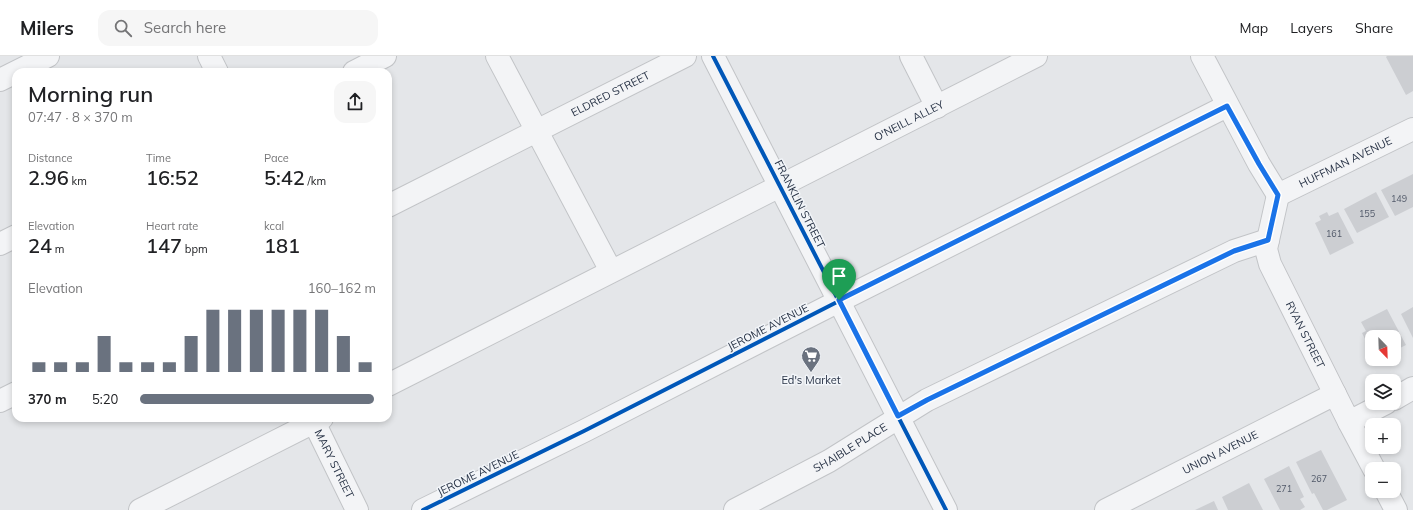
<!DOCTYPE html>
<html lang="en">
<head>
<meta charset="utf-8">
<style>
  :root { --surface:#fff; --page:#f6f6f6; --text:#202124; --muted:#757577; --line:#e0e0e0; --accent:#6a727f }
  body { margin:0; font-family:Mulish,sans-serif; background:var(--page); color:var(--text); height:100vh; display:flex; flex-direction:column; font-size:15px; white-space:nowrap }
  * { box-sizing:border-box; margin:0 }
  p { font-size:13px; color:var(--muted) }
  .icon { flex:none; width:22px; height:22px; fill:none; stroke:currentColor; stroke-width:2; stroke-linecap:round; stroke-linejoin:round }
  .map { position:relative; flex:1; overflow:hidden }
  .details { position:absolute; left:12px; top:12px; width:380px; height:354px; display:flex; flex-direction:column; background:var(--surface); border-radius:12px; box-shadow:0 2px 6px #0003 }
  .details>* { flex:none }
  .needle { width:26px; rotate:157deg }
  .controls { position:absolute; left:1365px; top:274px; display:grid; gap:8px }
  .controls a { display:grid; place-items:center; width:36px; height:36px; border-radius:8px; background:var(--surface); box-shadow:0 2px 6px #0003; font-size:20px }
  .pin { position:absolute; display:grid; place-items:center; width:34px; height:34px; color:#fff; margin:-41px -17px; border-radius:50% 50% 50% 0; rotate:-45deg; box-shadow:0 0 4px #0007 }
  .pin .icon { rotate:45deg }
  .round { display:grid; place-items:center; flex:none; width:42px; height:42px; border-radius:12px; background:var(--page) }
  .head { display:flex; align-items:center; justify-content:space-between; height:68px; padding:0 16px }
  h1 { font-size:22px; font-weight:600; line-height:30px }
  .figures { display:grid; grid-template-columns:repeat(3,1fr); gap:6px; height:68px; padding:4px 16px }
  .figures div { display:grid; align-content:center }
  .figures b { font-size:20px; font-weight:600 }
  .figures small { font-size:11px; font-weight:400 }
  .figures p { font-size:11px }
  .chart { height:112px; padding:8px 16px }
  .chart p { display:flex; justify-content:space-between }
  .chart svg { width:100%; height:72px; margin-top:4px; stroke:var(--accent); stroke-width:6 }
  ul { padding:0 16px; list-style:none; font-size:13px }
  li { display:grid; grid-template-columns:64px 48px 1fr; align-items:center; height:30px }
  li i { height:10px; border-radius:5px; background:var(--accent) }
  header { display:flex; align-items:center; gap:24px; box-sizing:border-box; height:56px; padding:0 20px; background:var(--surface); border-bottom:1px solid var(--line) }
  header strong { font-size:19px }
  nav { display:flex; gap:22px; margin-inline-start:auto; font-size:14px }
  .search { width:280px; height:36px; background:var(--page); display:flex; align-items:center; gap:10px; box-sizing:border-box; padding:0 14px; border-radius:12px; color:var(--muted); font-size:15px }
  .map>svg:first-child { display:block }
  .building { fill:#ccced2 }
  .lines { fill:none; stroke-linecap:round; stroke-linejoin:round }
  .minor-casing { stroke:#c2c4c7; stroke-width:24 }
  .minor { stroke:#f3f4f6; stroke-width:22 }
  .cycleway-casing { stroke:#f2f5f9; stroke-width:6 }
  .cycleway { stroke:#0057b8; stroke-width:4 }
  .route-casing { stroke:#fff; stroke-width:8 }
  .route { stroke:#1a73e8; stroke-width:5 }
  .labels { text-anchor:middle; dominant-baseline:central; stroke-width:3; stroke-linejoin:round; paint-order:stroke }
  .number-label { font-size:9px; fill:#525a6a }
  .street-label { font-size:11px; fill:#283346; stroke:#f2f5f9 }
  .poi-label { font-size:11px; fill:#283346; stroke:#f2f5f9 }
</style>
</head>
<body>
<header>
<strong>Milers</strong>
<div class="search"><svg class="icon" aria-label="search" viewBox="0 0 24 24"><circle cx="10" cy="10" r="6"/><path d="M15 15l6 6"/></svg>Search here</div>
<nav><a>Map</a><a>Layers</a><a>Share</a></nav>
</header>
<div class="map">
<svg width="1413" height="454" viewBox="0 0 1413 454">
  <rect width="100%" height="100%" fill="#e4e6e9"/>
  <path class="building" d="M1387,0h26v35l-7,4 -20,-38z
    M1413,118v33l-18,9 -14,-26z
    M1376,136l13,25 -32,16 -13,-24z
    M1327,156l2,4 9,-4 16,31 -24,12 -15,-32 6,-3 -2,-4z
    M1413,251v31l-12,-24z
    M1387,253l19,36 -12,6v-14h-22v16l-10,-20 4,-2 -5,-9z
    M1321,394l26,50 -20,10h-4l-9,-17 -2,1 -16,-32z
    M1289,410l15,31 -4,2 5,8 -5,3h-20l-16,-31z
    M1249,427l14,27h-35l-6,-13z
    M1214,445l4,9h-23z"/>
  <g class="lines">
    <g class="minor-casing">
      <g id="minor">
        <path d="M209,0l8,16"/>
        <path d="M497,0l114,215"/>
        <path d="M713,0l233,454"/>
        <path d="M911,0l26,51"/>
        <path d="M1202,0l57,108 19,31"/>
        <path d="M354,16l31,-16"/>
        <path d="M0,24l48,-24"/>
        <path id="s1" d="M1278,139l-12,54 4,15 79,158 25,47"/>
        <path id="s2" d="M1278,139l135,-66"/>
        <path id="s3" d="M388,150l297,-150"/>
        <path d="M0,188l16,-8"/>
        <path id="s4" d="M388,329l648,-329"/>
        <path d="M1394,343l19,-11"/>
        <path d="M0,345l16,-8"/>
        <path id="s5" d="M312,362l45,92"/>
        <path d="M1349,366l37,-19"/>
        <path d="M1386,435l10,19"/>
        <path d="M140,454l182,-92"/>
        <path d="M423,454l161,-79 255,-130 388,-195"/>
        <path id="s6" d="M735,454l94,-49 98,-61 307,-149 34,-11"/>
        <path id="s7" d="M1106,454l229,-116"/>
      </g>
    </g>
    <use href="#minor" class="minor"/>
    <g class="cycleway-casing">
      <path id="cycleway" d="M713,0l233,454
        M423,454l161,-79 255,-130 388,-195"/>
    </g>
    <use href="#cycleway" class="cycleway"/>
  </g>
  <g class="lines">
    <g class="route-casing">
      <path id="route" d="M1227,50l32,58 19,31 -10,45 -34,11 -307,149 -29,16 -59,-116z"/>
    </g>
    <use href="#route" class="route"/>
  </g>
  <defs>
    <g id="supermarket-pin" transform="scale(1)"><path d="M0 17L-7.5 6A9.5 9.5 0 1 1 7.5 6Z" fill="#6a727f" stroke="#f2f5f9"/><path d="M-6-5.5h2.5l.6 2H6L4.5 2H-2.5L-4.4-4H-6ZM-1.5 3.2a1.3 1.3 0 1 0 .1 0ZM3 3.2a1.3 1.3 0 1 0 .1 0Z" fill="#fff"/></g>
  </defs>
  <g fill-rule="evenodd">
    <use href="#supermarket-pin" x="811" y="300"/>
  </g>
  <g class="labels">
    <g class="number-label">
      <text x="1399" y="142">149</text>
      <text x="1367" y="157">155</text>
      <text x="1334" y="177">161</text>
      <text x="1319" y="422">267</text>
      <text x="1284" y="432">271</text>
    </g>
    <g class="street-label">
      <text stroke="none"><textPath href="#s3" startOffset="249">ELDRED STREET</textPath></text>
      <text stroke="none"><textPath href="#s4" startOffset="584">O'NEILL ALLEY</textPath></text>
      <text stroke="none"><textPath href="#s2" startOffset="75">HUFFMAN AVENUE</textPath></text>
      <text transform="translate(800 148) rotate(63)">FRANKLIN STREET</text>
      <text transform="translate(768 271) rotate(-27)">JEROME AVENUE</text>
      <text stroke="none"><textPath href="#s1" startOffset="150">RYAN STREET</textPath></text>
      <text stroke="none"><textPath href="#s6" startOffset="131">SHAIBLE PLACE</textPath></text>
      <text stroke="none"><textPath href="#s7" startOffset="128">UNION AVENUE</textPath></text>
      <text stroke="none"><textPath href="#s5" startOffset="51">MARY STREET</textPath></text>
      <text transform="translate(478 417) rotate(-26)">JEROME AVENUE</text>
    </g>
    <g class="poi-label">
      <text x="811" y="324">Ed's Market</text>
    </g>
  </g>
</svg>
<div class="controls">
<a><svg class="needle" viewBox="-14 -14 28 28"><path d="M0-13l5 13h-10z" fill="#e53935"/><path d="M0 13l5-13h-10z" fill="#757577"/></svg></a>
<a><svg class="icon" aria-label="layers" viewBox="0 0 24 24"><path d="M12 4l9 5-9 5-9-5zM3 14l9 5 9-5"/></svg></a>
<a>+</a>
<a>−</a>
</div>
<div class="pin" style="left:839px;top:244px;background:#1e9e55"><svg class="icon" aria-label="arrive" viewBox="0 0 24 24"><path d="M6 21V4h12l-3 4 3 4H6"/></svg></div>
<section class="details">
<div class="head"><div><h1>Morning run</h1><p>07:47 · 8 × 370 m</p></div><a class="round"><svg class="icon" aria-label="share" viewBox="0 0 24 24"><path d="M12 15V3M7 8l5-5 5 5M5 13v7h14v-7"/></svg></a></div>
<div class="figures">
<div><p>Distance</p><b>2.96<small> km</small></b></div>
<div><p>Time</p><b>16:52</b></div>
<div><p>Pace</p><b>5:42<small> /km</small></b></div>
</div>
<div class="figures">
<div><p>Elevation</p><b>24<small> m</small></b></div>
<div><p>Heart rate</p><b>147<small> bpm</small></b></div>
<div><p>kcal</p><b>181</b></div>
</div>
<div class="chart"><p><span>Elevation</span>160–162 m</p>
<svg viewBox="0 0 160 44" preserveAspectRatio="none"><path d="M5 44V38M15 44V38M25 44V38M35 44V22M45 44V38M55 44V38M65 44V38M75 44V22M85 44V6M95 44V6M105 44V6M115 44V6M125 44V6M135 44V6M145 44V22M155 44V38"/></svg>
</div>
<ul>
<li><b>370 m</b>5:20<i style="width:99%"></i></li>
</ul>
</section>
</div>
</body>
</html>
